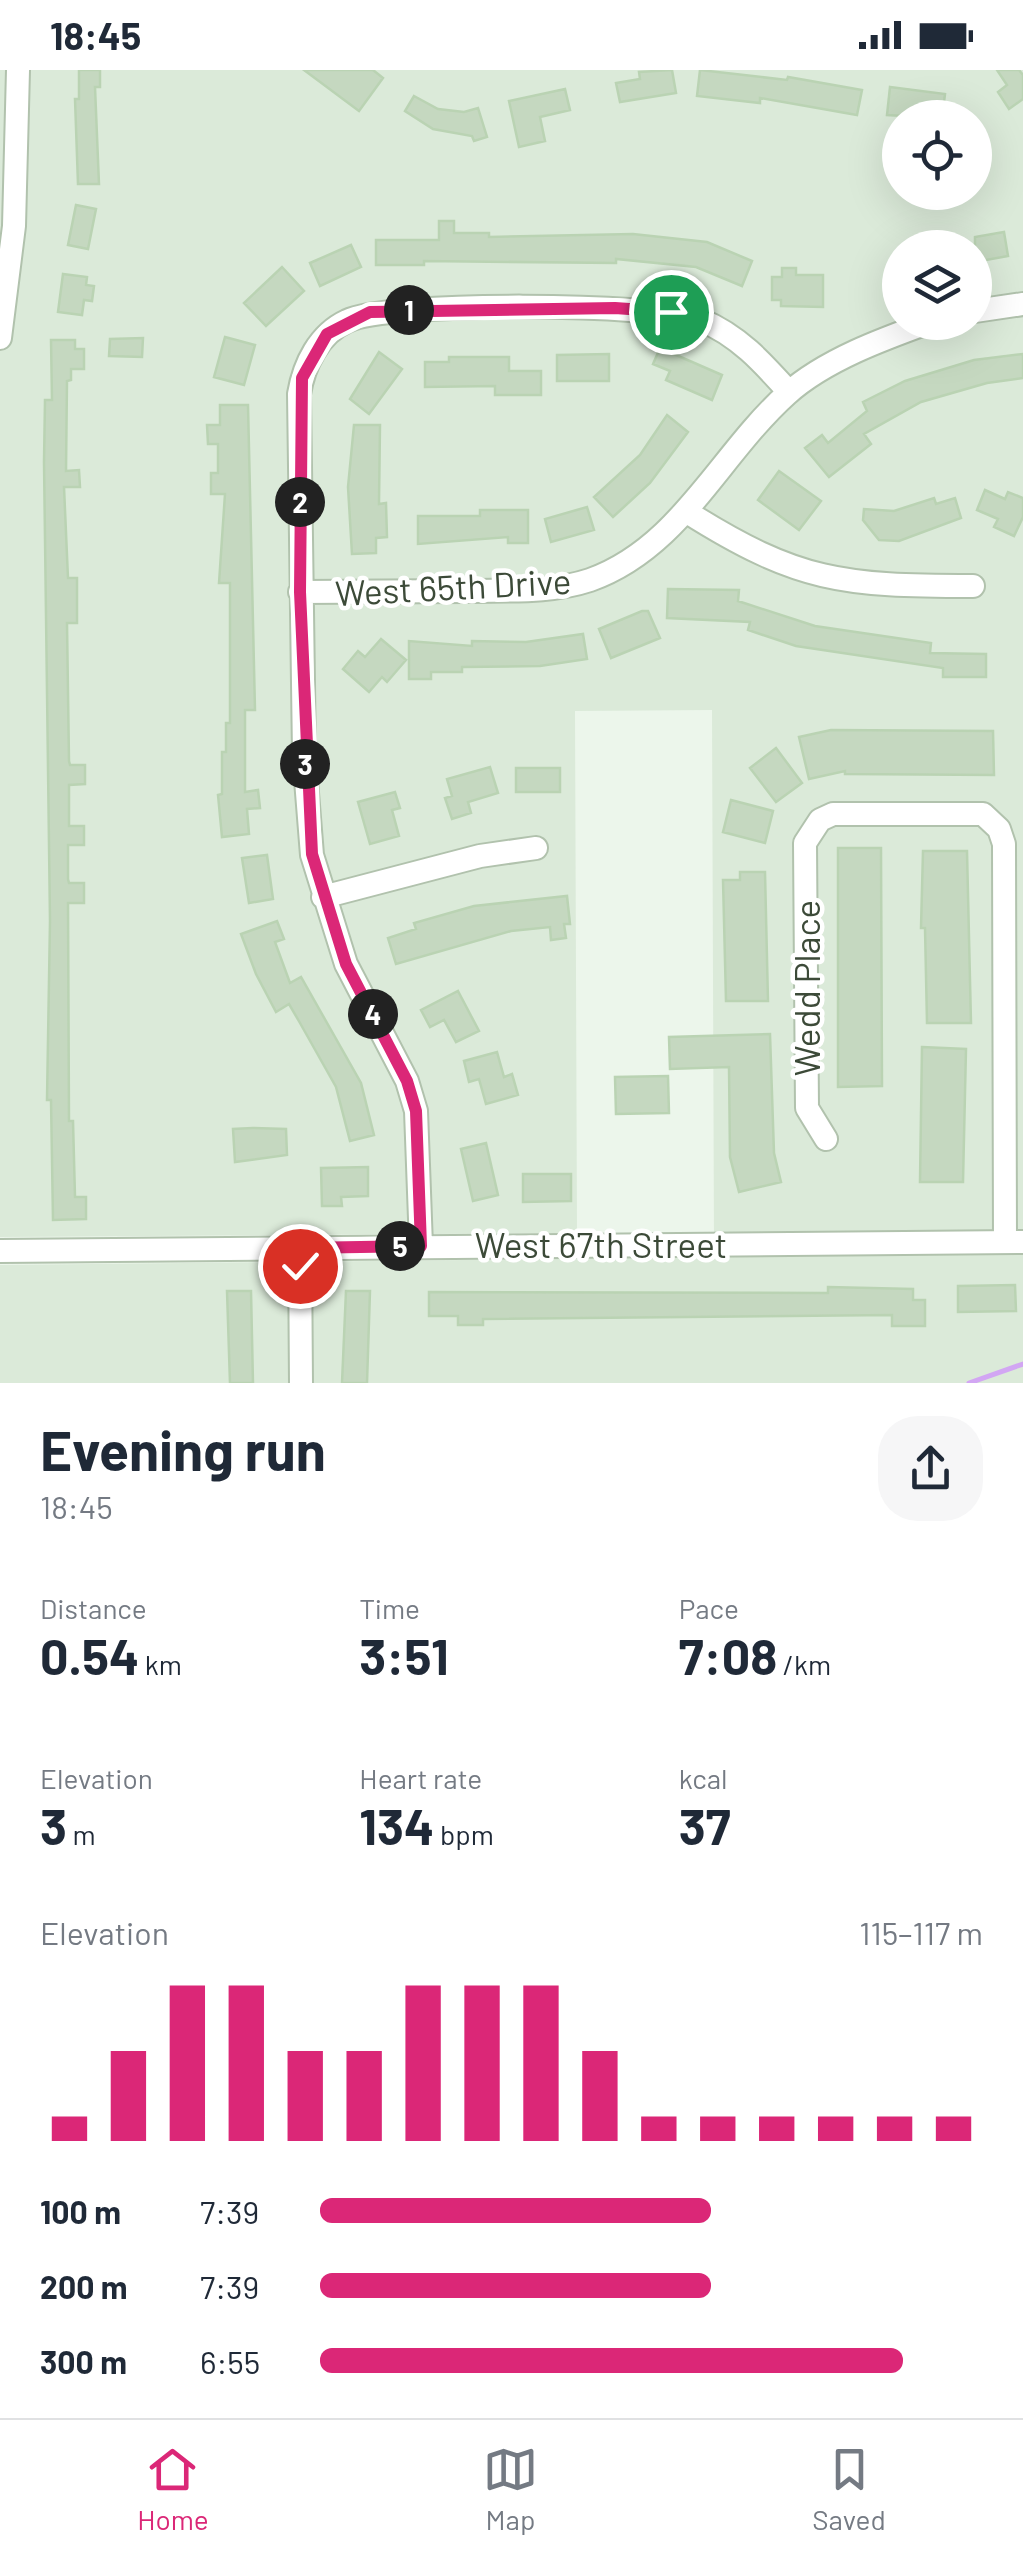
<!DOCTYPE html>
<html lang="en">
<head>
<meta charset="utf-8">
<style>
  :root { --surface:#fff; --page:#f6f6f7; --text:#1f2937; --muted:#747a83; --line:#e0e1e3; --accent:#db2777 }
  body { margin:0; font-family:Barlow,sans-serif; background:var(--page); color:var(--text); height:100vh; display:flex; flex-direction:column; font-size:38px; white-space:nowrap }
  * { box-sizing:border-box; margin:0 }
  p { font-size:32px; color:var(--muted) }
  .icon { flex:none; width:55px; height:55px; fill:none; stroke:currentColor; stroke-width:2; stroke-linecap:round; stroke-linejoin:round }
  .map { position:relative; height:1313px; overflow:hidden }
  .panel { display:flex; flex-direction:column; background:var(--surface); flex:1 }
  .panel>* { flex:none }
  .tools { position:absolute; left:882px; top:30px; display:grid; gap:20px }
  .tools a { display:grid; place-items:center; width:110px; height:110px; border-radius:50%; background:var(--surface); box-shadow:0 10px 40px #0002; font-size:50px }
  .pin { position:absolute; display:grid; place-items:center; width:85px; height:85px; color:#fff; margin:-42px; border:5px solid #fff; border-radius:50%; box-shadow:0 2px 10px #0007 }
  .km { position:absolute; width:50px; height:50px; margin:-25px; border-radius:50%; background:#222; color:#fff; font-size:28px; line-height:50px; text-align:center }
  .round { display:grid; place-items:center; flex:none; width:105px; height:105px; border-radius:40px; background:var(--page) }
  .summary { display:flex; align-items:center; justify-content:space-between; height:170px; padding:0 40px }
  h1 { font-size:55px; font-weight:700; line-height:75px }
  .figures { display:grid; grid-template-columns:repeat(3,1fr); gap:15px; height:170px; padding:10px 40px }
  .figures div { display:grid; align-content:center }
  .figures b { font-size:50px; font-weight:700 }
  .figures small { font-size:28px; font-weight:400 }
  .figures p { font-size:28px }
  .chart { height:280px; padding:20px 40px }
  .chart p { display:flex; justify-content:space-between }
  .chart svg { width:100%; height:180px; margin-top:10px; stroke:var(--accent); stroke-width:6 }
  ul { padding:0 40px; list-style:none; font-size:32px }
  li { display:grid; grid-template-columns:160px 120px 1fr; align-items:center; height:75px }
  li i { height:25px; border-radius:12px; background:var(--accent) }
  .status { display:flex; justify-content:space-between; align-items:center; height:70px; padding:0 50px; background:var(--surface); direction:ltr }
  .status svg { height:28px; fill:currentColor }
  .dock { display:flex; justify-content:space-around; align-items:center; height:140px; border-top:2px solid var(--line); background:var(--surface); font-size:28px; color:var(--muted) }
  .dock a { display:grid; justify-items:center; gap:5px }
  .dock .selected { color:var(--accent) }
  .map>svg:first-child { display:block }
  .residential { fill:#dbead9; fill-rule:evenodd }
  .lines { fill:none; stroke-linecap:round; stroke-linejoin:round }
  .stream { stroke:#d2a6f3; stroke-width:5 }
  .building { fill:#c5d8c0; stroke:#bad3b3; stroke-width:2.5 }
  .minor-casing { stroke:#b1c2ad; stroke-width:26 }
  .minor { stroke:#fff; stroke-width:22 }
  .route-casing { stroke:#fff; stroke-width:20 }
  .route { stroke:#db2777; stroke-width:12 }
  .labels { text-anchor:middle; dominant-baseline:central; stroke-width:9; stroke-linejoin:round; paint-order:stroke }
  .street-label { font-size:35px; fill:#3c4a38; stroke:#fff }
</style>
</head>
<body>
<div class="status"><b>18:45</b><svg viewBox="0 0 49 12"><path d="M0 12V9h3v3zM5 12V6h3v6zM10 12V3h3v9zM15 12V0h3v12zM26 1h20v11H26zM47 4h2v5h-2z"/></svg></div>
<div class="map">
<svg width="1023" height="1313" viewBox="0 0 1023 1313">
  <rect width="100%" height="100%" fill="#ecf6eb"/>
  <path class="residential" d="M0,0h1023v1171l-309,2 -2,-533 -137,1 2,522 -577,4zM900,48h75v74h-75zM900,178h75v74h-75z
    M1023,1184v129h-1023v-118z"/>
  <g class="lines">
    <path class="stream" d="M969,1313l54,-19"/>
  </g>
  <path class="building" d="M79,0h21v17h-5l4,97h-21l-3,-85h4z
    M304,0h69l10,8 -24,33z
    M672,0l4,23 -56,9 -4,-19 24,-4 -1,-7z
    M700,0l87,10 1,-3 74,13 -5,25 -97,-17v5l-63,-7z
    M997,0h22l4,5v24l-14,10 -11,-17 9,-7z
    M890,17l55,7 -3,24 -55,-3z
    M565,19l5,21 -30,7 5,24 -26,6 -10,-46z
    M414,26l24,13 26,3 14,-4 9,29 -13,4 -2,-5 -39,-7 -28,-18z
    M76,135l20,4 -8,40 -20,-4z
    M439,151h15v12h35v4l144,-3 74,8 45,19 -10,25 -46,-19 -80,-8v4l-192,-2v4h-48v-25h63z
    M1004,162l4,24 -33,6v-25z
    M351,175l10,22 -41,19 -10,-23z
    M282,197l22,24 -38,35 -22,-23z
    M782,198h14v7h27v32l-42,-1v-6h-9v-23h10z
    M63,204l24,3 -1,8 8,1 -2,15 -8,-1 -2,15 -24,-3z
    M225,267l30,8 -11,40 -30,-8z
    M143,268l-1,19 -33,-1 1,-17z
    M51,270h24v9h9v20h-13v11l-4,1 -1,90 13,-1 1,17h-16l4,91h9v45h-10l2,138 1,4h15v19l-16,1v41h15v19h-16v34l1,4h15v20h-16l1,218h4l2,76h11v22l-33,1 -2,-120h-4l3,-179 -6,-459 1,-62h7z
    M660,278l62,27 -10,25 -46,-20 4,-9 -17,-7z
    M379,282l23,17 -33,45 -19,-15z
    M609,284v27h-52v-26z
    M1023,284v24l-36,5 -66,19 -57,32 7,10 -42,33 -24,-29 17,-13 6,8 39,-32 -4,-9 42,-21 69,-21z
    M449,287h60v14h32v24h-46v-9l-70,1v-25h24z
    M220,335h28l7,305h-10v82l13,-2 2,18 -13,1 2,25 -27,3 -4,-42 4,-1v-42h4v-29h4v-140h-11l6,-89h-14v-21h7v-29h-10l-1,-19h13z
    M667,345l21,17 -38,51 -37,34 -19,-20 46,-42z
    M354,355h26l-1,79 7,-1 1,34 -11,1v15l-24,1 -4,-67z
    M779,401l42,30 -22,29 -41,-30z
    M985,420l20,9 3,-7 15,6v19l-9,19 -20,-9 4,-8 -21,-9z
    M934,428l2,6 19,-6 6,20 -62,23 -20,-1 -16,-20 1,-11 30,2z
    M587,437l7,23 -43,12 -6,-23z
    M480,440h48v33h-20v-6l-90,7v-28h62z
    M668,519l71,1 -1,11 77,25 116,17 -1,10 56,1v23h-43v-9l-147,-22 -48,-16 2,-8 -83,-4z
    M642,541h6l12,27 -49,20 -12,-29z
    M583,564l4,25 -47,7 -78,1v5h-31v7h-22v-38l63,5v-5l54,1z
    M381,569l25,21 -19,22 -5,-5 -13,15 -26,-23 15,-18 7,6z
    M831,660l162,1 1,44 -149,-1v-3l-36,8 -10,-42z
    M776,678l26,35 -26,19 -26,-34z
    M490,697l8,26 -30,9 3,11 -19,6 -7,-21 7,-2 -5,-17z
    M516,698h44v24h-44z
    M395,722l5,16 -8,2 7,26 -29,8 -12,-42z
    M731,730l42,11 -8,32 -42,-11z
    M838,778h43l1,238 -44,1z
    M923,781h44l4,172h-44l-2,-95h-4z
    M267,785l6,44 -24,4 -7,-45z
    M740,802h25l3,129h-42l-3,-121h17z
    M567,826l3,28h-6l2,14 -15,2 -1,-13 -39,4 -115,33 -8,-26 28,-9 -2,-6 60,-17z
    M277,851l7,18 -9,3 15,41 11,-6 60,106 13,52 -24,6 -14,-54 -36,-64 -11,-19 -13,8 -20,-38 -15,-40z
    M458,921l21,40 -23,11 -12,-22 -14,7 -9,-17z
    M770,964l4,119 7,29 -42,10 -9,-35 -1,-90 -59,2 -1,-32z
    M922,977l44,2 -3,133h-43z
    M497,982l7,25 8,-3 6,21 -32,9 -7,-25 -10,3 -5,-21z
    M668,1006l1,37 -53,1 -1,-37z
    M253,1058l33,1 1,26 -52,7 -2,-33z
    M486,1073l12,52 -25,6 -12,-52z
    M368,1097v29l-27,1 1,9h-20l-1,-38z
    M523,1104h48v27l-48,1z
    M1015,1215l1,26 -58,1v-26z
    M828,1217l85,2v11h12v26h-33v-11l-409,4v6h-25v-9h-29v-24l399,1z
    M227,1221h24l2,92h-23z
    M346,1221h24l-3,92h-25z"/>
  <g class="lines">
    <g class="minor-casing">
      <path id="minor" d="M975,241l48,-7
        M0,268l14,-112 4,-156
        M687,442c111,70 156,74 286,74
        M300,522c56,0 112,-1 168,-1 41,-1 83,2 122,-11 90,-32 129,-125 197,-186 38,-34 96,-55 143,-72
        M323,827l157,-41 56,-8
        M826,1069l-19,-31 -2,-265 15,-23 13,-6h150l16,15 5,15 1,398
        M421,1176l-5,-135 -9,-30 -61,-117 -34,-109 -8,-100 -5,-361c5,-30 20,-60 48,-73 40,-20 311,-18 354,-1 37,15 62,43 88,72
        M300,1178l1,135
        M0,1181l1023,-9"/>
    </g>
    <use href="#minor" class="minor"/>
  </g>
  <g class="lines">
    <g class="route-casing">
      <path id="route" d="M300,1196v-18l121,-2 -5,-135 -9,-30 -61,-117 -34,-110 -12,-262 2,-214 25,-44 43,-22 245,-4 56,4"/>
    </g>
    <use href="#route" class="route"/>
  </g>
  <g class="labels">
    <g class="street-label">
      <text transform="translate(453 516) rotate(-3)">West 65th Drive</text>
      <text transform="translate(806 918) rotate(-90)">Wedd Place</text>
      <text x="601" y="1174">West 67th Street</text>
    </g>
  </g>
</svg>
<div class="tools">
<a><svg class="icon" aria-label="locate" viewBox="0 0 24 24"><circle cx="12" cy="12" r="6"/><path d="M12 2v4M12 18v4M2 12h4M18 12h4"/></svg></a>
<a><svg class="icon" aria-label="layers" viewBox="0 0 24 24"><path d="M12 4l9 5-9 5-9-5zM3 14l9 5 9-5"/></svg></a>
</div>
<div class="pin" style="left:671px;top:242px;background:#1e9e55"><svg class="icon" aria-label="arrive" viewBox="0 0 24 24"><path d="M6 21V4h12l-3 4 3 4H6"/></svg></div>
<div class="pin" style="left:300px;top:1196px;background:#d93025"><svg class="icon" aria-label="check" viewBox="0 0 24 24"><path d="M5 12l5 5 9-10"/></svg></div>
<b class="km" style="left:409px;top:240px">1</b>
<b class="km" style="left:300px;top:432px">2</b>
<b class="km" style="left:305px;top:694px">3</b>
<b class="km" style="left:373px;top:944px">4</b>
<b class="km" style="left:400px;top:1176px">5</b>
</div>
<section class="panel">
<div class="summary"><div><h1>Evening run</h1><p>18:45</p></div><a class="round"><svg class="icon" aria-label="share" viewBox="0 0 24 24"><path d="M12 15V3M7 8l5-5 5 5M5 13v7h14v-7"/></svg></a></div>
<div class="figures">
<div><p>Distance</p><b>0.54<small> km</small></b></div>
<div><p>Time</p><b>3:51</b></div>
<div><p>Pace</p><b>7:08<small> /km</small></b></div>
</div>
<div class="figures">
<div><p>Elevation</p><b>3<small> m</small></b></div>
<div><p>Heart rate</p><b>134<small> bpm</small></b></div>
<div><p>kcal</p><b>37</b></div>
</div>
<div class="chart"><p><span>Elevation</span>115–117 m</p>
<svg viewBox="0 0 160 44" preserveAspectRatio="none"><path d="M5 44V38M15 44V22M25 44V6M35 44V6M45 44V22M55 44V22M65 44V6M75 44V6M85 44V6M95 44V22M105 44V38M115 44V38M125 44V38M135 44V38M145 44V38M155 44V38"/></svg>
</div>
<ul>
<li><b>100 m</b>7:39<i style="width:59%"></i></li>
<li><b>200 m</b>7:39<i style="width:59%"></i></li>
<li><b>300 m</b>6:55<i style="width:88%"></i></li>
</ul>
</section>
<nav class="dock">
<a class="selected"><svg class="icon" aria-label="home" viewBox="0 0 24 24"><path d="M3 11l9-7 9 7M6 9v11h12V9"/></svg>Home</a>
<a><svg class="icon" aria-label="map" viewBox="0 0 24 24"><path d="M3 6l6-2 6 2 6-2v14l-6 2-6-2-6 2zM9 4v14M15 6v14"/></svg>Map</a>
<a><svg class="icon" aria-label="saved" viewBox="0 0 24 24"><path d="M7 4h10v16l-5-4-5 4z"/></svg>Saved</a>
</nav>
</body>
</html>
